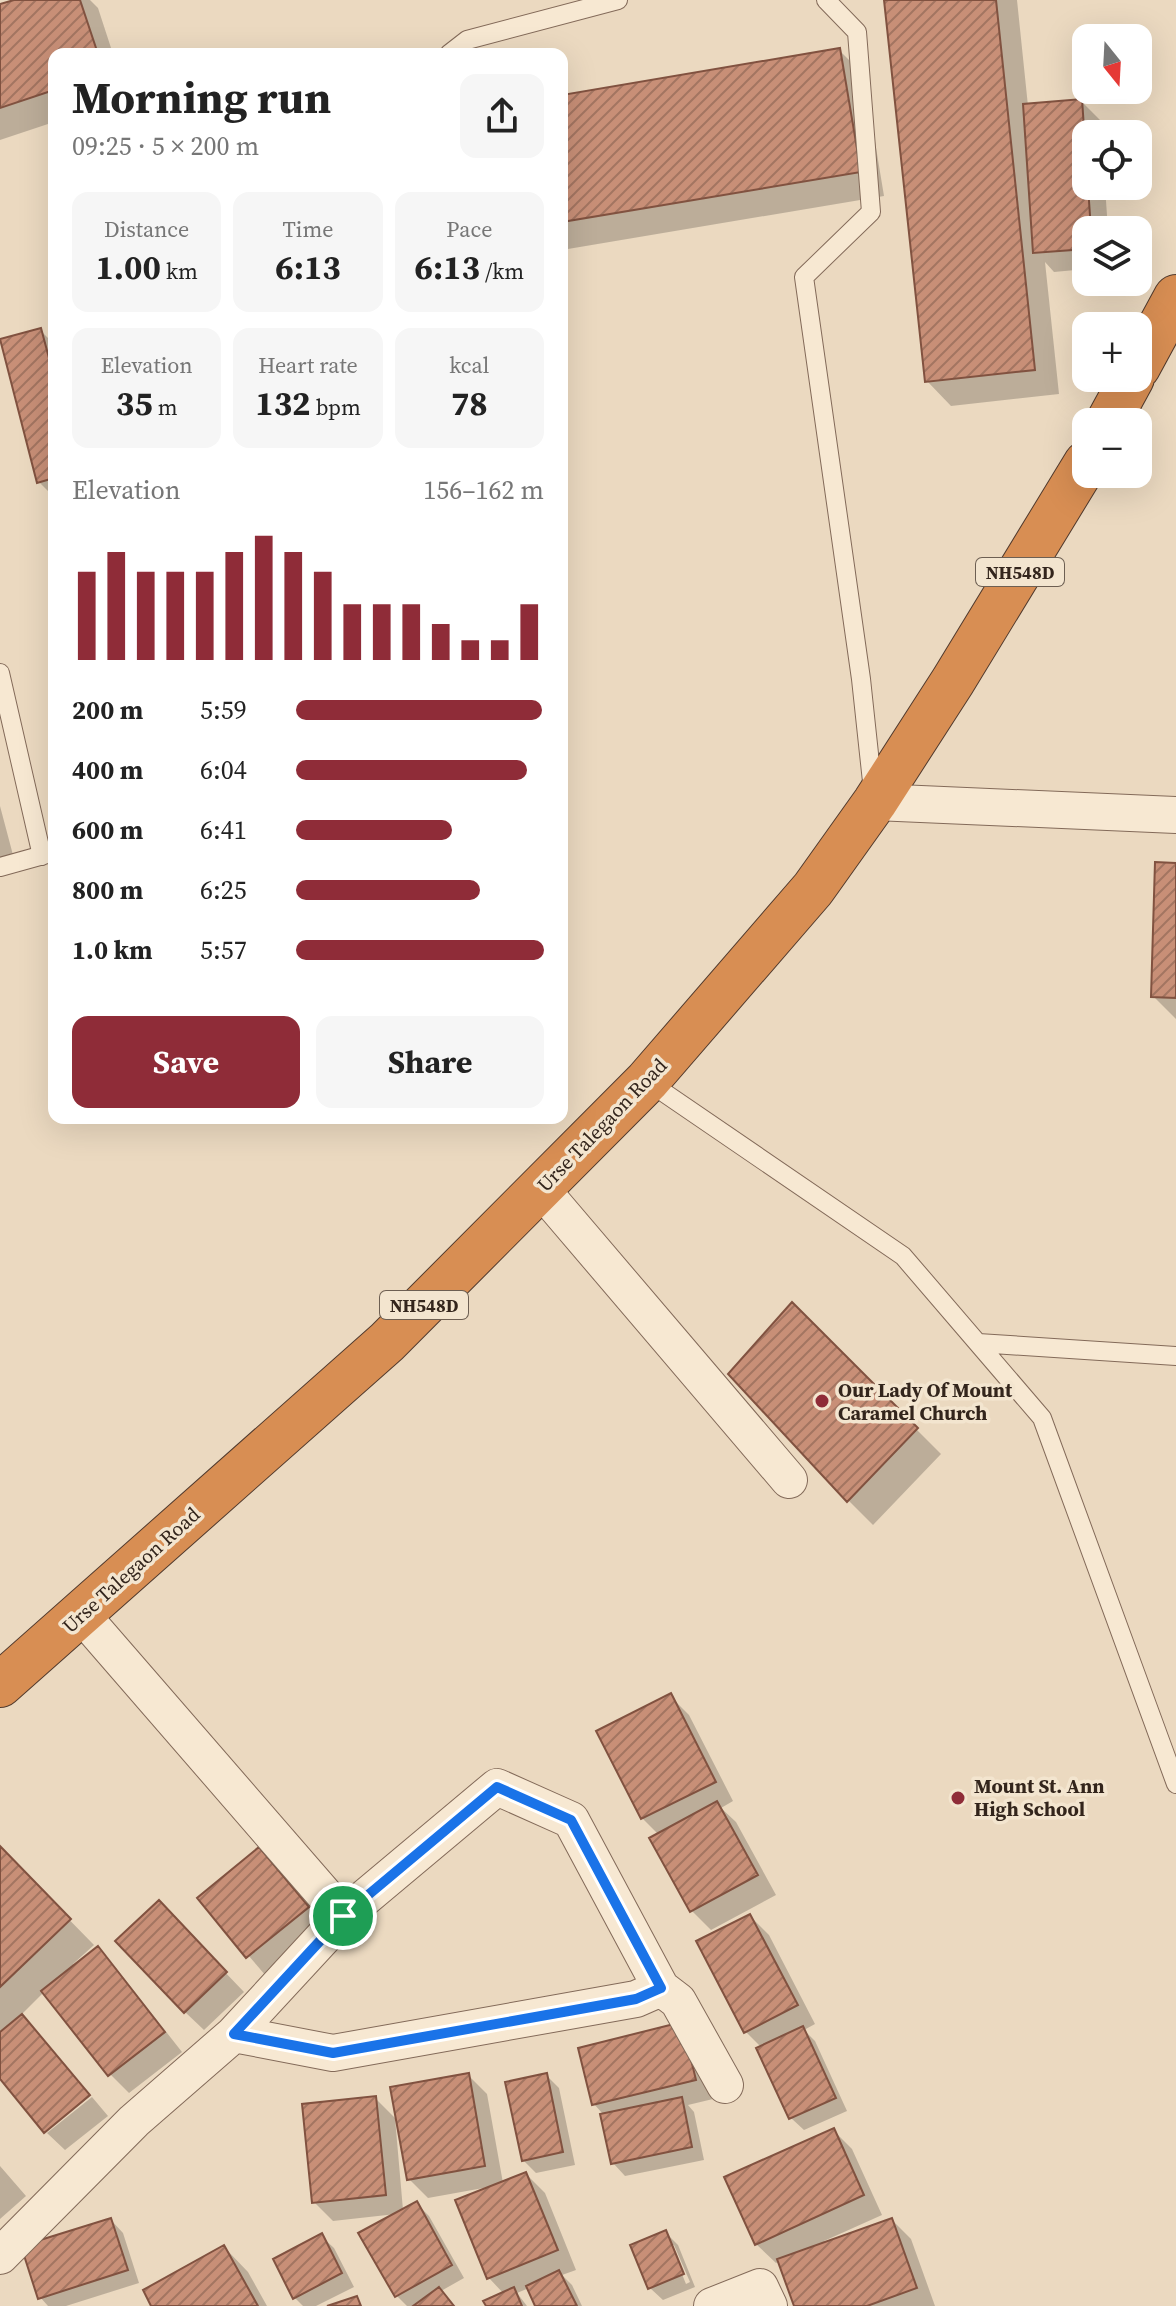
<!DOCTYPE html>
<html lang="en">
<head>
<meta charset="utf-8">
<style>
  :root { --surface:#fff; --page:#f6f6f6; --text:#222; --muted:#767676; --accent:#8f2c38 }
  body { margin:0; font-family:"Source Serif 4",serif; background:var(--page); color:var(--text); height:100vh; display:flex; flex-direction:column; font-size:30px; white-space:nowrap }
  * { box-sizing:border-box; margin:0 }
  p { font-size:26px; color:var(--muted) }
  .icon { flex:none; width:44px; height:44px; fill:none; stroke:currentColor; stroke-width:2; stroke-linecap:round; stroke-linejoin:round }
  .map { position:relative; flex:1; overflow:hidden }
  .panel { position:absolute; left:48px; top:48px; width:520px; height:1076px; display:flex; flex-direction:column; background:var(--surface); border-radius:16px; box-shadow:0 8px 32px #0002 }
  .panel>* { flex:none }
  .needle { width:52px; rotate:162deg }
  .fabs { position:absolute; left:1072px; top:24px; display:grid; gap:16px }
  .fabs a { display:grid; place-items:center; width:80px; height:80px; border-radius:16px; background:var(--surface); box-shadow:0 8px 32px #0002; font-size:40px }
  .pin { position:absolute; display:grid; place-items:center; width:68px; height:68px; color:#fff; margin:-34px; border:4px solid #fff; border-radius:50%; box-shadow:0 2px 8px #0007 }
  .round { display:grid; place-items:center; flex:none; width:84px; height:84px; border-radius:16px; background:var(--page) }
  .headline { display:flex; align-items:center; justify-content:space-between; height:136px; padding:0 24px }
  h1 { font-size:44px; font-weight:700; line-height:60px }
  .metrics { display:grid; grid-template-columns:repeat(3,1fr); gap:12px; height:136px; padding:8px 24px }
  .metrics div { display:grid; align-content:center; border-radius:16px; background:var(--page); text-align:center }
  .metrics b { font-size:34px; font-weight:700 }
  .metrics small { font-size:22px; font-weight:400 }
  .metrics p { font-size:22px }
  .chart { height:224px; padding:16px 24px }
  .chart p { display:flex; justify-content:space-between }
  .chart svg { width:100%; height:144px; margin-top:8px; stroke:var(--accent); stroke-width:6 }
  .cta { display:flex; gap:16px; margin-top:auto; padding:16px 24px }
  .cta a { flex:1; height:92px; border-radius:16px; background:var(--accent); color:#fff; font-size:32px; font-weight:700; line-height:92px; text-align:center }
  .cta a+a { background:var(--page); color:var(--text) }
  ul { padding:0 24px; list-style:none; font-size:26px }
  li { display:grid; grid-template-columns:128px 96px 1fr; align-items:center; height:60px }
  li i { height:20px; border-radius:10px; background:var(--accent) }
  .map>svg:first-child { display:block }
  .shadow { fill:#0003; fill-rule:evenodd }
  .building { fill:url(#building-hatch); stroke:#815240; stroke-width:2 }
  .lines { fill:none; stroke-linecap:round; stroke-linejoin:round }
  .lane-casing { stroke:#836a59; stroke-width:20 }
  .street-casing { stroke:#836a59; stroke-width:38 }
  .highway-casing { stroke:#513a2d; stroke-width:46 }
  .lane { stroke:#f7e8d2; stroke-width:18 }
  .street { stroke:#f7e8d2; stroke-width:36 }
  .highway { stroke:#d88e53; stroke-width:44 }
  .route-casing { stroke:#fff; stroke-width:16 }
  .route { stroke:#1a73e8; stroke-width:10 }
  .poi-dot { fill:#8f2c38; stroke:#f3e5cf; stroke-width:3 }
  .labels { text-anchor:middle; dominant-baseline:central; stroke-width:7; stroke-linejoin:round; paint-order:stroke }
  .shield { fill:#f3e5cf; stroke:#6d5f52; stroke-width:2 }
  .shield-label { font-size:18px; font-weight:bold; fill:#33251c }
  .street-label { font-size:20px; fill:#33251c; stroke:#f3e5cf }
  .poi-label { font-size:20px; font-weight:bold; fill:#33251c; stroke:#f3e5cf; text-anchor:start }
</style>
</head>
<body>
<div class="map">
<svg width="1176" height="2306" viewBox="0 0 1176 2306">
  <defs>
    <pattern id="building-hatch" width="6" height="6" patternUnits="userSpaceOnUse" patternTransform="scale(2)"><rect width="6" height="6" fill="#c88f77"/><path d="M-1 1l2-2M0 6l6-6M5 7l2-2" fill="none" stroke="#a37561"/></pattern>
  </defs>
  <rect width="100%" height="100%" fill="#ebd9c0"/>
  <path class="shadow" d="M20,0h70l8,8 15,46h-59v68l-54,18v-134z
    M886,0h131l11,106 53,-5 19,19 1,14h-15v52h19l3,44h-22v39l-32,3 -9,-10 14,132 -108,12 -24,-25z
    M839,50l25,25 20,121 -322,54v-153z
    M41,331l13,13v153l-15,-15z
    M0,806l13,49 -13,4z
    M1176,865v154l-23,-23z
    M792,1305l149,149 -68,71 -25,-25z
    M670,1696l19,19 44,86 -12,7 15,14 40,73 -65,35 -19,-19 -40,-72 7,-4 -17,-17z
    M0,1849l94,96 -21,19 2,3 23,-18 18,19 66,84 -53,41 -19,-19 -66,-82 -23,23 68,79 -44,36 -45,-54z
    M259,1850l67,77 -60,49 -67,-78z
    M750,1916l19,19 46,89 -11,6 11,11 32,70 -43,19 -13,-12 -29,-70 -16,-16z
    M177,1922l67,70 -40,38 -19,-18z
    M700,2044l13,55 -25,6 6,7 10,48 -79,16 -12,-13 -11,-50 -8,-9z
    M468,2075l19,19 16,89 23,-9 19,19 31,77 -14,5 10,10 10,21h-45l-8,-18 -12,5 10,13h-39l16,-12 -15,-16v-91l-61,11 -19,-19z
    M546,2075l13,13 16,77 -39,8 -13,-13z
    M92,2097l16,19 -43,34 -18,-17z
    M376,2099l19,19 8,92 13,-7 13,13 35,62 -23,13 14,15h-48l-11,-11v-81l-63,7 -19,-19z
    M833,2130l19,19 30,66 -58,26 2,3 66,-24 19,19 24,67h-138l-17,-45 -4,2 -20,-19z
    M0,2166l26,30 -26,23z
    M111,2220l12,13 16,50 -73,23h-18l-8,-9z
    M665,2232l13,13 17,42 -32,13 -13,-12zM670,2245h4l16,37 -4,2z
    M321,2236l13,12 20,39 -38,19h-13l-8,-8z
    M224,2247l24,25 19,34h-113z"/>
  <path class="building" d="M14,0h66l18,54h-44v36l-54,18v-104z
    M884,0h112l39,370 -110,12z
    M840,48l21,124 -299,50v-127z
    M1082,99l9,131h-5v19l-53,4 -10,-149z
    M41,328l13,49v101l-17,5 -37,-144z
    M1155,862l21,1v135l-25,-1z
    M792,1302l126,126 -71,74 -119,-128z
    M671,1693l45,89 -75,37 -45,-88z
    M717,1801l41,74 -68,37 -41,-74z
    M0,1846l71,73 -71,68z
    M259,1847l50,60 -63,51 -49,-60z
    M159,1900l68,72 -43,41 -69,-72z
    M750,1914l48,91 -54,28 -48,-92z
    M98,1946l67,86 -57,44 -67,-85z
    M22,2014l68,81 -46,38 -44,-54v-47z
    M682,2022l14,58 -104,25 -14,-57z
    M803,2026l33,72 -47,21 -33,-71z
    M469,2073l16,93 -78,14 -17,-93z
    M547,2073l16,79 -41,9 -17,-79z
    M376,2096l10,99 -74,8 -10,-99z
    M682,2097l10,50 -81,17 -11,-50z
    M834,2128l30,67 -109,50 -31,-68z
    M526,2172l32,78 -71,29 -32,-79z
    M417,2201l35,64 -57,32 -37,-64z
    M111,2218l17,52 -90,29 -17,-53z
    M892,2218l25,70 -50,18h-73l-17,-47z
    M666,2230l18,44 -36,15 -18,-44z
    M322,2233l20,40 -49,26 -20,-40z
    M224,2245l34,61h-107l-8,-16z
    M559,2270l18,36h-42l-9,-20z
    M439,2287l15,19h-41z
    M514,2287l8,19h-36l-3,-5z
    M357,2296l4,10h-34z"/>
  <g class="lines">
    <g class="lane-casing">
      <path id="lane" d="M826,0l31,32 14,180 -67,65 57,402 12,112
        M449,54l18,-14 151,-40
        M0,673l42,183
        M0,867l54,-15
        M647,1081l256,175 139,162 134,366
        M978,1343l198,13"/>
    </g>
    <g class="street-casing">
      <path id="street" d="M875,802l301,13
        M541,1189l248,291
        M81,1614l262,302
        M234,2034l99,19 303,-54 25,-11
        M0,2256l134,-135 100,-87 109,-118 154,-129 74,33 90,168 17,13 47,84
        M712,2306l48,-19 9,19"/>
    </g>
    <g class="highway-casing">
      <path id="highway" d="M1138,367l38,-70
        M1108,422l24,-44
        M0,1685l387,-343 260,-261 166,-192 62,-87 78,-121 133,-218"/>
    </g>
    <use href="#lane" class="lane"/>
    <use href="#street" class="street"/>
    <use href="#highway" class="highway"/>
  </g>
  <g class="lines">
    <g class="route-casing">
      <path id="route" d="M497,1787l74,33 90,168 -25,11 -303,54 -99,-19 109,-118z"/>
    </g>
    <use href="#route" class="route"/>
  </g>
  <g class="poi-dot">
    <circle cx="822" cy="1401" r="8"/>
    <circle cx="958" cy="1798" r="8"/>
  </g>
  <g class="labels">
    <g class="shield">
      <rect x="976" y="558" width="88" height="28" rx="6"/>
      <rect x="380" y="1291" width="88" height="28" rx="6"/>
    </g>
    <g class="shield-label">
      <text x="1020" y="572">NH548D</text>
      <text x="424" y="1305">NH548D</text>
    </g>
    <g class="street-label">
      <text transform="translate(602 1125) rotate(-46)">Urse Talegaon Road</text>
      <text transform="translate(131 1570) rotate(-42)">Urse Talegaon Road</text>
    </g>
    <g class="poi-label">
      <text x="838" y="1390">Our Lady Of Mount<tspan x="838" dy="23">Caramel Church</tspan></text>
      <text x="974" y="1786">Mount St. Ann<tspan x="974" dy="23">High School</tspan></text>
    </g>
  </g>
</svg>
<div class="fabs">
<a><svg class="needle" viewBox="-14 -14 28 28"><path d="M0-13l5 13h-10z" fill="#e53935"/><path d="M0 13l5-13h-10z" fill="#767676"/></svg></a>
<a><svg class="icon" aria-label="locate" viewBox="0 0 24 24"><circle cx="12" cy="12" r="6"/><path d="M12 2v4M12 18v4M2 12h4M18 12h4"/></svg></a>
<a><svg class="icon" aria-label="layers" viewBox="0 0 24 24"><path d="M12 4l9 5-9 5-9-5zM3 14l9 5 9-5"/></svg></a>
<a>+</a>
<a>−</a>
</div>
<div class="pin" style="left:343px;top:1916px;background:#1e9e55"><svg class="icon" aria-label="arrive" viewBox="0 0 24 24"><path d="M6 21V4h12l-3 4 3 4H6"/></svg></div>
<section class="panel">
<div class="headline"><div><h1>Morning run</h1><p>09:25 · 5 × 200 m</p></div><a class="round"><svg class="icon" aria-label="share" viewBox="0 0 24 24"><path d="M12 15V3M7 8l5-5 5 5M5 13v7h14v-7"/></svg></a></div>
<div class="metrics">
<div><p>Distance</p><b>1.00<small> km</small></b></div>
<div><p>Time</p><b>6:13</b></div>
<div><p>Pace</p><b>6:13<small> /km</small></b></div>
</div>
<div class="metrics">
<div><p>Elevation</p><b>35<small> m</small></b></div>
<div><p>Heart rate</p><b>132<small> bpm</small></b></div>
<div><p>kcal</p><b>78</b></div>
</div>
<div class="chart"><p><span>Elevation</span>156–162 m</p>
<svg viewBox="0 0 160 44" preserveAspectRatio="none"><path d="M5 44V17M15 44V11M25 44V17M35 44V17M45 44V17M55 44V11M65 44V6M75 44V11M85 44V17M95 44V27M105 44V27M115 44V27M125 44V33M135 44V38M145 44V38M155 44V27"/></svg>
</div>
<ul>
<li><b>200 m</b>5:59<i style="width:99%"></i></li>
<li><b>400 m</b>6:04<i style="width:93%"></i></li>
<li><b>600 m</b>6:41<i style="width:63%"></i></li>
<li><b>800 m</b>6:25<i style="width:74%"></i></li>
<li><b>1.0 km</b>5:57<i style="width:100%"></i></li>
</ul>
<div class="cta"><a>Save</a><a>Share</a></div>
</section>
</div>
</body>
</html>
